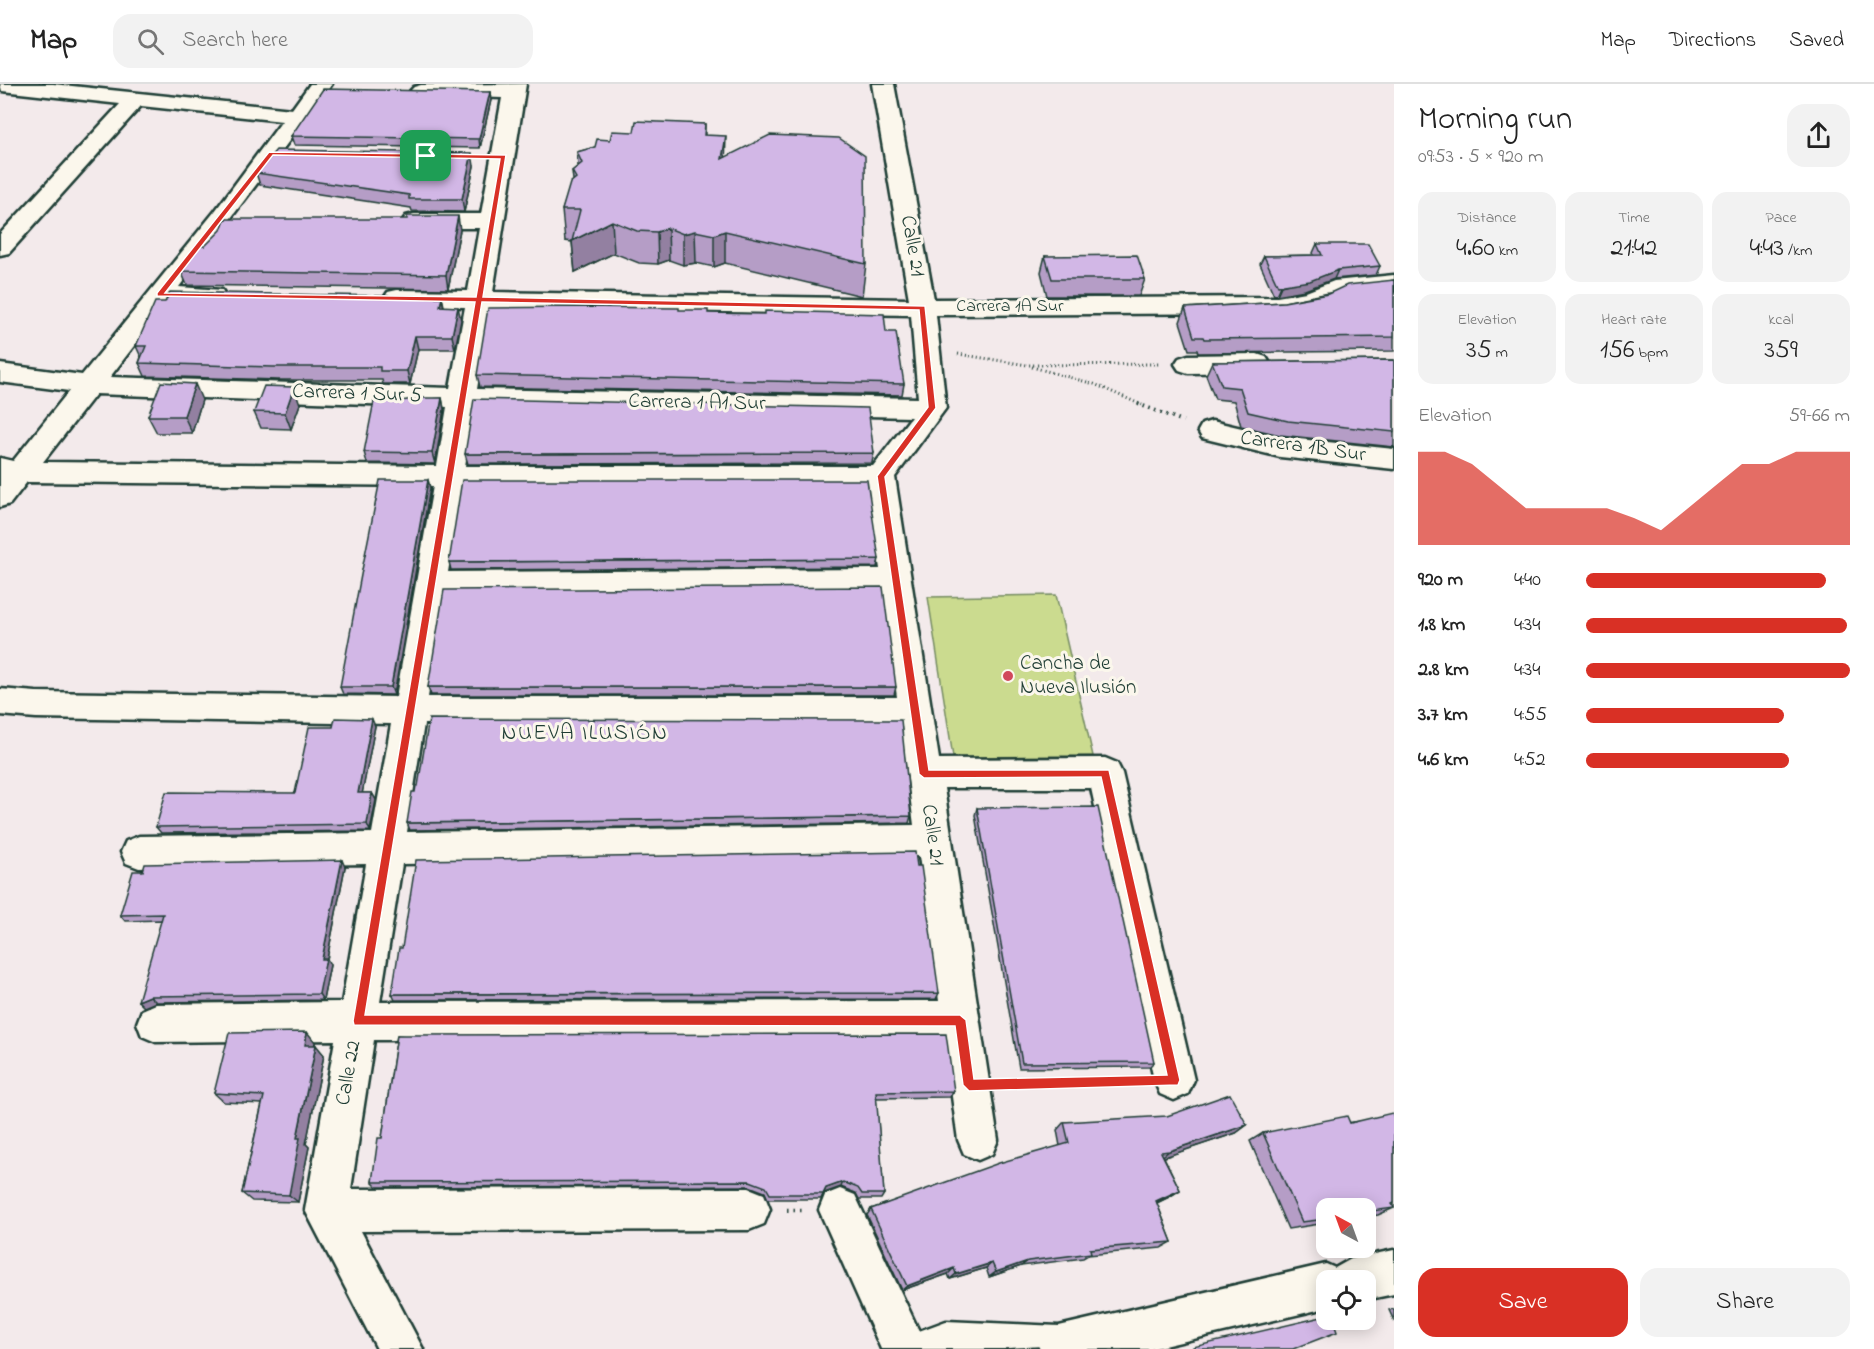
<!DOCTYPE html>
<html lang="en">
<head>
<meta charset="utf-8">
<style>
  :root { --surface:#fff; --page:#f2f2f2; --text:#222; --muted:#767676; --line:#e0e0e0; --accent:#d93025 }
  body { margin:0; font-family:"Indie Flower",sans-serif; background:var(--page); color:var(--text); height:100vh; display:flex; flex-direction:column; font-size:22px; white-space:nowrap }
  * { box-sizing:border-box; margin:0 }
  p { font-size:20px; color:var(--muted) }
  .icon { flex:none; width:33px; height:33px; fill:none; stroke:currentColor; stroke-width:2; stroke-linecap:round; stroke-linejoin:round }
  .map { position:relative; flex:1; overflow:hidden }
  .side { display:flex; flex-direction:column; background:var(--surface); width:480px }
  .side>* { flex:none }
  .needle { width:39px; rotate:319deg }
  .tools { position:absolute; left:1316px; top:1114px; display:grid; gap:12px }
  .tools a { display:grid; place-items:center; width:60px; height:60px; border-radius:12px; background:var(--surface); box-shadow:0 3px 15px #0003; font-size:30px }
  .pin { position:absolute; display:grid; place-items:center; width:51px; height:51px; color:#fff; margin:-26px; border-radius:12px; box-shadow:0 3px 9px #0006 }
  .round { display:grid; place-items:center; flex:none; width:63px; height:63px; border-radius:18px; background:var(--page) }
  .overview { display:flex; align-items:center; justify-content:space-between; height:102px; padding:0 24px }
  h1 { font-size:33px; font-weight:600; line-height:45px }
  .figures { display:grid; grid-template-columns:repeat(3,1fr); gap:9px; height:102px; padding:6px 24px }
  .figures div { display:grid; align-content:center; border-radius:15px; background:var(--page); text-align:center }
  .figures b { font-size:26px; font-weight:600 }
  .figures small { font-size:16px; font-weight:400 }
  .figures p { font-size:16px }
  .chart { height:168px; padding:12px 24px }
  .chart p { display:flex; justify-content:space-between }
  .chart svg { width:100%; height:108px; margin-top:6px; fill:var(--accent); opacity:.7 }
  .action { display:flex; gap:12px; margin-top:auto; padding:12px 24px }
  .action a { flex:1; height:69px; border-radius:18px; background:var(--accent); color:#fff; font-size:24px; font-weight:600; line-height:69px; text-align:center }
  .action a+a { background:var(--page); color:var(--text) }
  ul { padding:0 24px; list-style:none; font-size:20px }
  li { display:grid; grid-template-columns:96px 72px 1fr; align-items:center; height:45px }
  li i { height:15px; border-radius:8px; background:var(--accent) }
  header { display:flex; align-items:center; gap:36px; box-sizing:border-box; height:84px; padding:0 30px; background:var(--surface); border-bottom:2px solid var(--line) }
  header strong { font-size:28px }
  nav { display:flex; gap:33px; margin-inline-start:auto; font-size:21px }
  .search { width:420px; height:54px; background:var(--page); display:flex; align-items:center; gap:15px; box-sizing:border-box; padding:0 21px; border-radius:18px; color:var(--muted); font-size:22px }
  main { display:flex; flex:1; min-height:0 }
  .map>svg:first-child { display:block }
  .green { fill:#cbdb8f; stroke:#758c62; stroke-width:1.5 }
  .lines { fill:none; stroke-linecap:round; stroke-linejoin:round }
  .minor-casing { stroke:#1f3d34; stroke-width:5 }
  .path-far2 { stroke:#1f3d34; stroke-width:3; stroke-dasharray:1 3; stroke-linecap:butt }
  .path-far1 { stroke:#1f3d34; stroke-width:4; stroke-dasharray:1.5 4.5; stroke-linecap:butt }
  .path { stroke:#1f3d34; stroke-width:4.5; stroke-dasharray:1.5 5; stroke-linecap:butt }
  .minor { fill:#fbf7ec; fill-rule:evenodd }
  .wall { fill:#b59dc6; stroke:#1f3d34; stroke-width:1.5 }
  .shaded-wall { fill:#9380a1; stroke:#1f3d34; stroke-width:1.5 }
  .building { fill:#d2b7e6; stroke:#1f3d34; stroke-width:1.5 }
  .route { fill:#d93025; stroke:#fff; stroke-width:1.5; fill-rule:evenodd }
  .poi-dot { fill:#d1495b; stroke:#fbf7ec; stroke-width:2 }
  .labels { text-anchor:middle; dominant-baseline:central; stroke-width:6; stroke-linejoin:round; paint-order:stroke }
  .far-street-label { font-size:18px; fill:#1f3d34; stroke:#fbf7ec }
  .street-label { font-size:21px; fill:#1f3d34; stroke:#fbf7ec }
  .poi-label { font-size:21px; fill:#1f3d34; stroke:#fbf7ec; text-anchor:start }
  .neighbourhood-label { font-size:22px; letter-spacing:1.5px; fill:#1f3d34; stroke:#fbf7ec }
</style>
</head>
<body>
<header>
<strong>Map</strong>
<div class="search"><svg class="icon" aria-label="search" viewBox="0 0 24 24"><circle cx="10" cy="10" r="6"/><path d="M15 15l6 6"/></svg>Search here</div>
<nav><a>Map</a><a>Directions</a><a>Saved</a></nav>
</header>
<main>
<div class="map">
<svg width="1394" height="1265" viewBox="0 0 1394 1265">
  <rect width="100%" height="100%" fill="#f3eaeb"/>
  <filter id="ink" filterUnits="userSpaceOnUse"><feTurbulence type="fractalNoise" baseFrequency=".0167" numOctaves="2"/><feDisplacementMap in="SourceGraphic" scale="12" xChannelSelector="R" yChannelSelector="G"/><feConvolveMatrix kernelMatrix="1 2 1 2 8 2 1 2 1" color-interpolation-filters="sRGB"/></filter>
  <g filter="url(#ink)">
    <path class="green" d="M1056,511l37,161 -140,1 -25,-160z"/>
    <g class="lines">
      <g class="minor-casing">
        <path id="minor" d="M0,0h53l239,25 18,-25h22l-153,203 43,3 4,6 -4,6 -9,2 -46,-1 -57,74 340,11 15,-81 -68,-1 -9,-2 -4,-6 4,-6 9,-2 71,1 11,-63h-65l-8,-2 -4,-5 4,-5 8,-2h67l21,-116 -88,-3 -4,-4 4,-4 7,-2 105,-1 -33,208 416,7 -37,-215h22l40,215 343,-2 29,-5 28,-11 60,-6v16l-55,5 -18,9 -44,8 -341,2 10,93 -51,69 44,282 166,-1 12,5 5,10 72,307 -6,14 -14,6 -14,-6 -6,-14 -63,-292h-147l54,352 -6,14 -14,6 -14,-6 -6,-14 -14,-101 -570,1 -23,149 398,-1 15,6 6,15 -6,15 -15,6 -388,1 62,118h-46l-72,-139 30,-170 -179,2 -14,-6 -5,-13 5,-13 14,-6 186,-2 24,-138 -227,4 -13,-5 -5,-11 5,-11 13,-5 233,-3 19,-109 -355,-6 -36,-3v-26l36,3 360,5 37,-211 -406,-4 -17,22 -10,3v-49l13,3 56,-70 -69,-9v-18l82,11 133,-164 67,-90 -141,-15 -132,147 -9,2v-21l120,-130 -118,-13zM490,224l421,7 7,83 -441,-9zM96,310l351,13 -10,59 -394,-4zM474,323l437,10 -38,49h-408zM462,402h406l12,83 -432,3zM883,509l14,104h-469l16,-101zM424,640l477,1 13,100 -507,7zM919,772l20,145 -559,1 22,-138z
          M1257,270l9,3 4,6 -4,6 -9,3 -69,1 -9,-3 -4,-6 4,-6 9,-3z
          M1212,337l68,16 114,12v20l-114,-12 -78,-19 -4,-7 4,-7z
          M840,1105l15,6 64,136 27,-10 113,5 267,-62 9,4 16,-9 43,-9v44l-29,6v-19h-39v27l-175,41h-270l-62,-139 6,-15z"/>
      </g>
      <path class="path-far2" d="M958,270l69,11 133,-1
        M1032,283l62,17 48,21"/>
      <path class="path-far1" d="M1138,320l45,17"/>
      <path class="path" d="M1009,1000l127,-3
        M787,1126h16"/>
      <use href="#minor" class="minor"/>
    </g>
    <path class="wall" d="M490,8l1,8 -11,48 -186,-3 -3,-9z
      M705,40v11l20,23 141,106 -4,32 -137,-33 -11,4 -18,-4 -13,2 -14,-5 -11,4 -19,-1 -25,-10 -39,19 -3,-30 -7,-1 -3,-31 11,-30 -1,-9 6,-5 -1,-14 18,-5 15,-7 24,-8z
      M474,82l-10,46 -52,-1 -1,-3 -151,-23 -4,-12z
      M460,146l-12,59 -261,-4 -6,-14z
      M1317,160l63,22 -4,9 -42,4 -29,11 -31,5 -14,-31 4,-8 50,-1 -1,-2z
      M1045,172l100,23 -6,17h-92l-6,-24z
      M1394,196v71l-196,2 -1,-3h-8l-9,-28 5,-14 99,-6z
      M442,213l2,9 17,14 -6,29h-37l-8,35h-27l-1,-4h-104l-133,-4 -6,-13 2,-6 -5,-11z
      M708,229l178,19 18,52 -2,11 -422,-8 -3,-12z
      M1394,276v87l-114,-12 -39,-9 -7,-25 -19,-2 -9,-24 6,-13z
      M442,314l2,11 -9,55 -68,-1 -3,-11 39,-51z
      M202,316l-10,33h-35l-9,-17z
      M300,320l-9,25 -30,-1 -7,-16z
      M874,369l-2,10 -404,1 -3,-10z
      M428,396l2,8 -36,207 -51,-1 -3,-7z
      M879,475l-2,8 -426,3 -2,-8z
      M428,603h468l-2,8h-463z
      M375,642l-13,67h10l4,7 -6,31 -209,2 -5,-6 139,-34 38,-66z
      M977,724l177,254 -5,5 -130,1 -44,-253z
      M911,732l-2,7 -499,7 -3,-7z
      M345,783l-18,92 3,6 -7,35 -167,2 -12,5 18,-87 -37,1 -5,-6z
      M939,909l-3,6 -541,1 -3,-6z
      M397,951l557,56 -4,6 -74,1 8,96 -3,5h-22l-3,-6 -15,-6 -17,6 -3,6h-53l-3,-7 -16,-6 -372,1 -5,-5 10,-44z
      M315,958v3l9,10 -18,89 3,3 -11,55 -46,-1 -10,-8 20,-89 -38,-2 -10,-9z
      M1394,1033v91l-16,7 -13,2v-8h-39v14l-38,6 -38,-88 13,-8z
      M1064,1038l183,3 -11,8 -72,24 16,33 -11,7 -12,6 15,39 -11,6 -73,7 -5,3 -62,8 -32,11 -3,-9 -36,11 -2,-5 -46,16 -35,-75 4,-6 189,-63 -3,-16z
      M1394,1225v12l-5,-11z"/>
    <path class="shaded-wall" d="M490,8l1,8 -11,48 -1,-9z
      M726,52l-1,32 -3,-9z
      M472,69l2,13 -10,46 -2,-13z
      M458,132l2,14 -12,59 -2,-14z
      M612,137l2,32 -39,19 -3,-31z
      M668,144l1,32 -11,4 -1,-32z
      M695,147l1,32 -13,2v-31z
      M725,147v32l-11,4v-32z
      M1338,186l-4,9 -29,11 -28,5 4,-9z
      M442,213l2,13 -4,-4z
      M458,223l3,13 -6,29 -3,-13z
      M415,252l3,13 -8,35 -3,-13z
      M195,300l7,16 -10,33 -8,-17z
      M294,303l6,17 -9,25 -6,-16z
      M442,314l2,11 -9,55 -3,-11z
      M428,396l2,8 -36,207 -3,-8z
      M372,635l3,7 -14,74 -3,-7z
      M372,709l4,7 -6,31 -3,-7z
      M342,776l3,7 -18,92 3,6 -7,35 -4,-6 3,-35z
      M150,912l6,6 -12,5 -6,-6z
      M307,948l8,10 -2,12 -8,-9z
      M316,961l8,10 -18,89 3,3 -11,55 -9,-7 8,-57z
      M1247,1041l-11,8 -77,26 10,-8z
      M843,1098l-2,5 -17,6 -3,6 5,-11z
      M1180,1106l-11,7 -22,10 9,-6z
      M1028,1177l-7,5 -32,11 7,-5z
      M992,1179l-6,5 -36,11 6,-5z
      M954,1184l-6,6 -46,16 5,-4z"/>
    <path class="building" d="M323,5l167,3 -11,47 -188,-3z
      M636,37l69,3 -1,11 22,1 -4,23 48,-24 69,3 26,18 1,108 -141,-33 -11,4 -19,-4 -12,3 -15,-6 -11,4 -20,-1 -25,-10 -40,20 8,-31h-18l8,-27 6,-5 -4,-7 10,-8 -5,-11 18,-5 2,-8 13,1 2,-9 22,1z
      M276,66l196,3 -10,46h-53v-4l-153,-22z
      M407,132h51l-12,59 -265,-4 16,-25h8l16,-16 4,-11h182z
      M1317,160h51l12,22 -42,4 -28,11 -32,5 -14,-30 58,-1z
      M1137,171l8,24h-93l-7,-23z
      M1394,196v57l-190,2 -1,-2h-9l-9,-29 99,-6 44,-8 19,-9z
      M170,208l272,5 -2,9 18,1 -6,29h-37l-8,35h-27v-4h-107l-134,-4 7,-17h-10l19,-44h10z
      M575,223l104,1v2h29v3l57,1v-3l119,3 2,18h10l8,52 -427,-9 11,-67z
      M1394,276v72l-106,-11 -40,-9 -8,-24 -18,-2 -10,-24z
      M161,298l34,2 -11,32h-36z
      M264,302l30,1 -9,26 -31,-1z
      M375,312l27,1 -1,4 19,-3h22l-10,55 -68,-1z
      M474,315l394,9 6,45 -409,1z
      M380,396h48l-37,207h-51l21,-112z
      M462,396h405l12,79 -430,3z
      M883,503l13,100h-468l16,-97z
      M335,634l37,1 -14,74h14l-5,31 -211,3 10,-35 129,1 14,-66h24z
      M429,635l472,1 10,96 -504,7 5,-31h3l1,-6h2z
      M1098,723l56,255 -132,1 -45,-255z
      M915,768l2,14h4l18,127 -547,1 7,-46h3l14,-88z
      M342,776l-20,99h4l-7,35 -169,2 -12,5 25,-87 -43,1 13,-44h10l2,-7z
      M307,948l-2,13h11l-19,93h3l-11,57 -47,-2 22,-97 -50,-3 15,-60z
      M946,950l8,57 -78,1 8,102h-22l-4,-6 -15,-6 -17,6 -3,6h-53l-4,-7 -16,-6 -378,1 6,-44h4l15,-103z
      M1230,1010l17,31 -78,26 -8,1 19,38 -24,11 16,41 -82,7 1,4 -63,8 -32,11 -4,-9 -36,11 -2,-6 -47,18 -36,-77 128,-46 70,-20 -5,-21 103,-6z
      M1392,1029l2,4v86l-2,1 2,4 -29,4v-3h-39v10l-24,3 -39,-89 84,-17 3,7z
      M1326,1232v4h7l4,12 -44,17h-100v-2z
      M1038,1263l1,2h-34z"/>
  </g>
  <path class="route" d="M269,68l237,3 -23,142 442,9 11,102 -51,69 44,293h180l71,310 -2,5 -209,6 -6,-6 -8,-59 -601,-1 -1,-4 122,-719 -318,-6v-3zM273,71l227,4 -24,138 -311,-4zM482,218l437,8 9,97 -51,69 42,298 5,4 177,-1 66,298 -193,4 -8,-59 -6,-5h-595z"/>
  <circle class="poi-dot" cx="1008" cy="592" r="6"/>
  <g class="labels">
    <g class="far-street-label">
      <text x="1010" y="223">Carrera 1A Sur</text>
    </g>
    <g class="street-label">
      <text transform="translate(912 162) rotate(80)">Calle 21</text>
      <text transform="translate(357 310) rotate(2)">Carrera 1 Sur 5</text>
      <text transform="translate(697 319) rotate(1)">Carrera 1 A1 Sur</text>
      <text transform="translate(1303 363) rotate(8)">Carrera 1B Sur</text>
      <text transform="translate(932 751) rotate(82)">Calle 21</text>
      <text transform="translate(349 989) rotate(-80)">Calle 22</text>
    </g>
    <g class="poi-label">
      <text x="1020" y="580">Cancha de<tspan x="1020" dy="24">Nueva Ilusión</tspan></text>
    </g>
    <g class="neighbourhood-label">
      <text x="585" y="650">NUEVA ILUSIÓN</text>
    </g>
  </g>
</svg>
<div class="tools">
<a><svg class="needle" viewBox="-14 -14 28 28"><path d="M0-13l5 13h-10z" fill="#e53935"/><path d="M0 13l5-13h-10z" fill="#767676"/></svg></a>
<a><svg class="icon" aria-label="locate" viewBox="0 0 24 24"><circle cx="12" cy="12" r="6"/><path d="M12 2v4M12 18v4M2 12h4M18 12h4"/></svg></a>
</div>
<div class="pin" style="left:426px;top:72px;background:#1e9e55"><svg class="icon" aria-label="arrive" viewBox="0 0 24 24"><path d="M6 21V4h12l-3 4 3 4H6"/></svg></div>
</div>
<section class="side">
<div class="overview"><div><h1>Morning run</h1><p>09:53 · 5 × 920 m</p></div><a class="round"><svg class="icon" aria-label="share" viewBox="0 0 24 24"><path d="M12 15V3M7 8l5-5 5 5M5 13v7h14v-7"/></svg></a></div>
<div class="figures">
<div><p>Distance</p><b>4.60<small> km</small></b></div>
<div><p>Time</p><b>21:42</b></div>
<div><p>Pace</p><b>4:43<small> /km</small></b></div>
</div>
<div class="figures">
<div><p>Elevation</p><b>35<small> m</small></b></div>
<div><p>Heart rate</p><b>156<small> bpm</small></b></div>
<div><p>kcal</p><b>359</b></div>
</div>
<div class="chart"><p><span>Elevation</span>59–66 m</p>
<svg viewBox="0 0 160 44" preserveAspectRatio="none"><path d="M0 44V6L10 6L20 11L30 20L40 29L50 29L60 29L70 29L80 33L90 38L100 29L110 20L120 11L130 11L140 6L150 6L160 6V44z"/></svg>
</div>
<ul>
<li><b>920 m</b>4:40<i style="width:91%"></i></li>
<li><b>1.8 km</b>4:34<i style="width:99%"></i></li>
<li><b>2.8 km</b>4:34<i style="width:100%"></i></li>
<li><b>3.7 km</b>4:55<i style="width:75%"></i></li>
<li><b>4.6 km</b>4:52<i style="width:77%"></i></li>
</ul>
<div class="action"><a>Save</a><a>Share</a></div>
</section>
</main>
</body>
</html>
